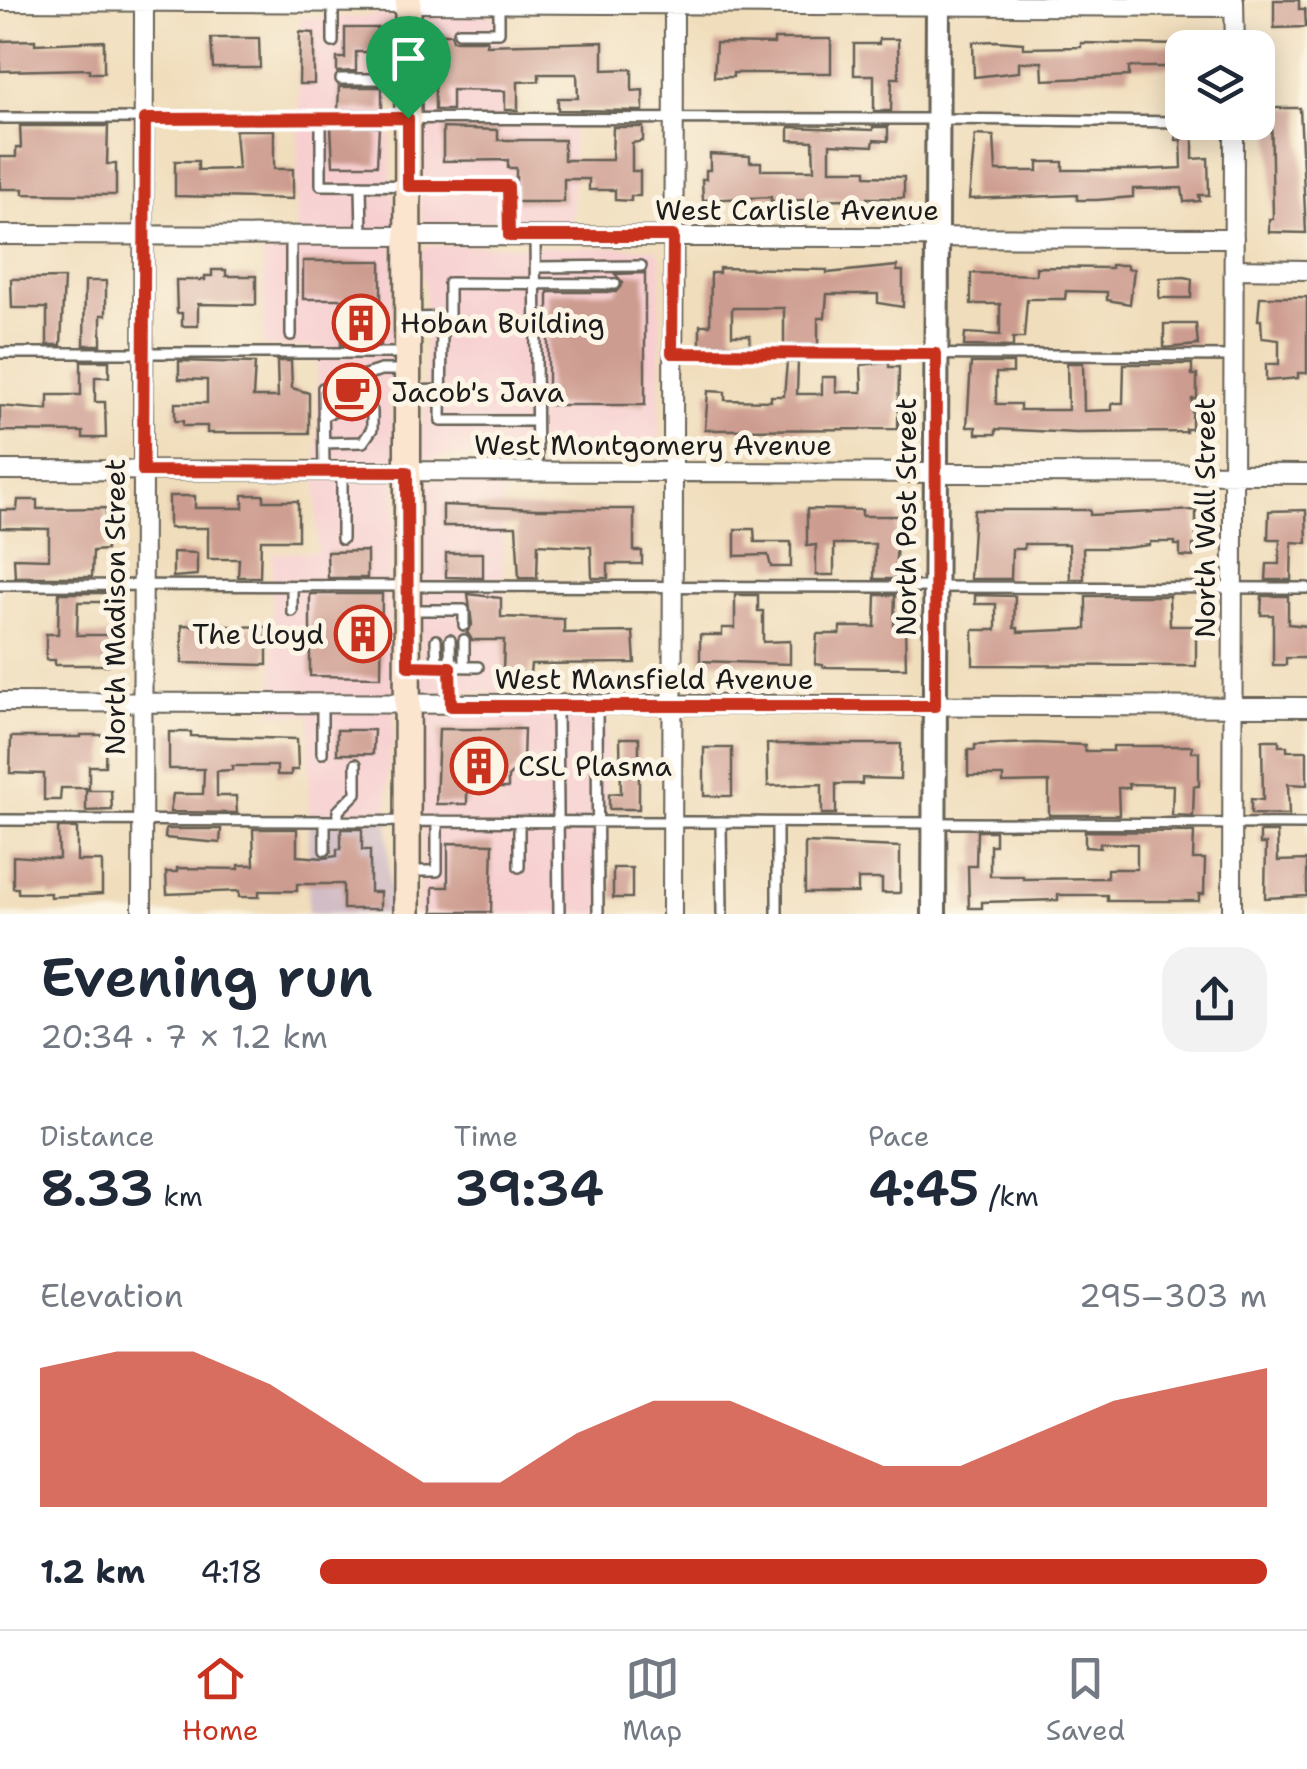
<!DOCTYPE html>
<html lang="en">
<head>
<meta charset="utf-8">
<style>
  :root { --surface:#fff; --page:#f2f2f3; --text:#1f2937; --muted:#747a83; --line:#e0e1e3; --accent:#c8321e }
  body { margin:0; font-family:"Shantell Sans",sans-serif; background:var(--page); color:var(--text); height:100vh; display:flex; flex-direction:column; font-size:38px; white-space:nowrap }
  * { box-sizing:border-box; margin:0 }
  p { font-size:32px; color:var(--muted) }
  .icon { flex:none; width:55px; height:55px; fill:none; stroke:currentColor; stroke-width:2; stroke-linecap:round; stroke-linejoin:round }
  .map { position:relative; height:914px; overflow:hidden }
  .sheet { display:flex; flex-direction:column; background:var(--surface); flex:1 }
  .sheet>* { flex:none }
  .fabs { position:absolute; left:1165px; top:30px; display:grid; gap:20px }
  .fabs a { display:grid; place-items:center; width:110px; height:110px; border-radius:20px; background:var(--surface); box-shadow:0 5px 25px #0003; font-size:50px }
  .pin { position:absolute; display:grid; place-items:center; width:85px; height:85px; color:#fff; margin:-102px -42px; border-radius:50% 50% 50% 0; rotate:-45deg; box-shadow:0 0 10px #0007 }
  .pin .icon { rotate:45deg }
  .round { display:grid; place-items:center; flex:none; width:105px; height:105px; border-radius:30px; background:var(--page) }
  .headline { display:flex; align-items:center; justify-content:space-between; height:170px; padding:0 40px }
  h1 { font-size:55px; font-weight:600; line-height:75px }
  .figures { display:grid; grid-template-columns:repeat(3,1fr); gap:15px; height:170px; padding:10px 40px }
  .figures div { display:grid; align-content:center }
  .figures b { font-size:50px; font-weight:600 }
  .figures small { font-size:28px; font-weight:400 }
  .figures p { font-size:28px }
  .chart { height:280px; padding:20px 40px }
  .chart p { display:flex; justify-content:space-between }
  .chart svg { width:100%; height:180px; margin-top:10px; fill:var(--accent); opacity:.7 }
  ul { padding:0 40px; list-style:none; font-size:32px }
  li { display:grid; grid-template-columns:160px 120px 1fr; align-items:center; height:75px }
  li i { height:25px; border-radius:12px; background:var(--accent) }
  .dock { display:flex; justify-content:space-around; align-items:center; height:140px; border-top:2px solid var(--line); background:var(--surface); font-size:28px; color:var(--muted) }
  .dock a { display:grid; justify-items:center; gap:5px }
  .dock .active { color:var(--accent) }
  .map>svg:first-child { display:block }
  .built { fill:#f7cfd1 }
  .industrial { fill:#d2bdc6 }
  .building { fill:#cd9c90 }
  .lines { fill:none; stroke-linecap:round; stroke-linejoin:round }
  .service-casing { stroke:#666054; stroke-width:14 }
  .minor-casing { stroke:#666054; stroke-width:22 }
  .tertiary-casing { stroke:#666054; stroke-width:28 }
  .secondary-casing { stroke:#666054; stroke-width:30 }
  .service { stroke:#fff; stroke-width:9 }
  .minor { stroke:#fff; stroke-width:18 }
  .tertiary { stroke:#fff; stroke-width:22 }
  .secondary { stroke:#fce5cf; stroke-width:25 }
  .route-casing { stroke:#fff; stroke-width:20 }
  .route { stroke:#c8321e; stroke-width:12 }
  .labels { text-anchor:middle; dominant-baseline:central; stroke-width:10; stroke-linejoin:round; paint-order:stroke }
  .street-label { font-size:28px; fill:#1c1c1c; stroke:#fcf5e5 }
  .poi-label { font-size:28px; fill:#1c1c1c; stroke:#fcf5e5; text-anchor:start }
</style>
</head>
<body>
<div class="map">
<svg width="1307" height="914" viewBox="0 0 1307 914">
  <rect width="100%" height="100%" fill="#fcf5e5"/>
  <filter id="ink" filterUnits="userSpaceOnUse"><feTurbulence type="fractalNoise" baseFrequency=".01" numOctaves="2"/><feDisplacementMap in="SourceGraphic" scale="20" xChannelSelector="R" yChannelSelector="G"/><feConvolveMatrix kernelMatrix="1 2 1 2 8 2 1 2 1" color-interpolation-filters="sRGB"/></filter>
  <filter id="wash" filterUnits="userSpaceOnUse"><feTurbulence type="fractalNoise" baseFrequency=".0048" numOctaves="4" result="noise"/><feDisplacementMap in="SourceGraphic" scale="40" xChannelSelector="R" yChannelSelector="G"/><feGaussianBlur stdDeviation="2.25" result="paint"/><feColorMatrix in="noise" values="0 0 0 0 0 0 0 0 0 0 0 0 0 0 0 0 0 1.4 0 .05"/><feComposite in="paint" operator="in"/></filter>
  <g filter="url(#wash)">
    <rect width="100%" height="100%" fill="#f0ddbb"/>
    <path class="built" d="M433,11l72,4 -2,109h70l-1,102 -138,1 -11,-4 -4,-21 4,-17 1,-130 -6,-30 8,-11z
      M379,12l6,1 11,11 -5,67v98l4,16 -5,209 5,17v117l-5,14 -1,87 6,15 -1,79 -5,12 -1,58h-79l1,-98 -37,-1 -1,-161 45,-1v-204l-54,-1 1,-100h32l4,-230h67z
      M428,245l227,3 6,9 -2,195 -6,4h-205l-19,5 -4,-3 -6,-6v-17l5,-18 1,-133 -6,-18 1,-14z
      M426,480h77v213h-75l-9,-7 4,-161 -4,-13v-25z
      M429,712l178,2v200h-191l6,-37v-121l-4,-33z"/>
    <path class="industrial" d="M309,813h79l1,71 4,10v20h-85z"/>
    <g id="blocks">
      <path class="building" d="M1274,0h25v9h6l1,18 -32,1z
        M345,28h38v24h-27v19l-19,1v-14h8z
        M300,32l14,1v51h-15z
        M434,34h17l2,6h34l-1,5 117,-3v28l29,-1v22l11,-1v21l-85,-1v-12h20l-1,-24h-38v7l-21,1v28h-13v-19l-53,-1v20h-17z
        M211,38h48l1,30h-47z
        M774,39h57v34h-98v4h-19l2,-34 58,1z
        M879,39h19l1,39h-7l-1,33h-17v-36h-20v-31h25z
        M35,40v4l69,-3v32h-15v-4l-89,2v-30z
        M996,41l27,2v5l58,-1v-4l101,2v22h-53v9l-86,4 -1,-18h-23v10l-45,5 -1,-35z
        M339,87h43v23h-44z
        M1271,108h29l6,125 -37,-1v-13h4z
        M20,126h88l-1,38h9v31l-93,-1v-5h-23v-32h16v-9h5z
        M331,126l48,1 -2,38h-44z
        M613,127h30v14l-11,2v28h8v25h-9v5l-16,-1v-10h-26v-11h-25v23h-48v-34h-8v-8l-65,1v-33l55,2v10h66v20h48z
        M789,127l84,3v-3h15v14l-14,-1 -1,6 -43,-2v26h36v6l38,1v21h-37v5l-22,1v-5l-74,2v-4l-68,3 -1,-21h4v-9h4v-16l40,2v6h11v8h53l-1,-29 -24,-1z
        M1186,129l7,1v29l15,-1 1,37h-10l1,6 -16,1 -2,-14 -49,1v8l-36,3h-20v-5l-108,4 6,-64 19,1 2,35h42v-9h25v8h79l40,-2 -1,-28h-5v-10z
        M235,130h39v39h19v30l-118,-3v-35h23v9l40,-1z
        M303,261h78v84h-40v-46h-38z
        M1111,265h16v4h7l-4,35 -23,-4v-8l-41,-1 -1,8h-38l-3,39h-11v9l-49,-1 1,-13 35,2v-31h-29v-31l65,2v-8l75,1z
        M897,266v5h6v36l-25,-4v-9h-51l-2,24h-7v28l-34,-1v-37h-52v27h18v10h-50v-20h10l1,-52h8v-5l108,2v3z
        M212,270h14v6h30v29l-58,-1v22h-16v-13h-5l-1,-33h29v-4h7z
        M645,273v132h-97v-113h68l7,-9 -8,-9z
        M1185,277l7,2 -1,19h-32l1,-20z
        M64,278l-3,67h-14v-37h-35l-1,-29z
        M85,281h21v34h-5v30h-17z
        M1260,297h47v76h-9v5l-32,3v-17h13v-24l-17,-2 -1,-18h-3z
        M1164,324h32l2,21 -34,3z
        M81,361h28v16h-14v25h10l1,36h-23v-6l-83,-1v-25l48,4v-15h33z
        M179,361l76,2 -2,34h25l-1,-36h14l1,27 17,5v40h-102v-7h-24v-5h-8v-18h32v-23l-28,-1z
        M787,362h11l-1,32h25v-17h14v15h26l-1,-27 28,-3v5h10l-1,62 -193,1 3,-39 17,1v8l46,1v-5h13z
        M971,363h42v10h-17v31h24v6h48l-1,-47h16l1,48 28,-1v-7h11l1,-39h68v11h5v24h-5v30h-6v3l-110,1 -80,-4v5h-20v-7h-9z
        M243,495h21v6h34v39h-37l-1,37h-22l1,-18h-31v-31h-39v-32h26v12h48z
        M18,500h19v9l69,-1v42l-13,1 -1,26h-77l-1,-19 35,1v-30l-49,-1v-18h17z
        M443,505l94,4h97v42h8v13h-34v14h-16l-1,-31 -53,-3 -1,34h-18l-3,-52h-73z
        M807,509l55,1v6h36l-3,63h-21l1,-35h-41v31h-18v-30l-9,1z
        M974,510h116v5l106,-5v35h-3v12l-13,-1v-11h-5v-3h-25v3l-25,3h-42l1,31h-14l-1,-35h-45v5h-12l-1,30h-41z
        M1306,510l1,33 -15,-1 -1,38h-25l1,-16h12l1,-25h-12l1,-28z
        M735,529h19l1,13h36v25h-20l-3,-12 -33,1z
        M367,551v27h-39l-1,-26z
        M173,552l24,1v22l-24,2z
        M446,553h37v25l-37,-1z
        M59,593h56v9h-37l-1,33h37v24h-6v6h-53v-5h-9v-26h12z
        M310,594h72l-1,83 -71,-1z
        M468,594l33,4v19l63,2v14l69,-1 2,31 -104,1 -1,9 -27,-1 1,-32h-32l-5,-8 5,-7z
        M735,595h23v16h5v31l27,-1v23l-90,-3v-26h22v-7h13z
        M876,595h19l-1,32h11l1,41 -83,-1v-2l-8,-1 2,-30h23v-7h35z
        M975,595l40,1 -1,32h4v4l68,-3v-33h83l1,30h26v40l-223,-1v-35h23v-26h-21z
        M1262,596h26v28l19,2v32h-21v7h-13v-50h-12z
        M182,625l85,2v38l-85,-2z
        M439,729h85l-1,33 -15,15v11h-41v16h-31z
        M337,730h37l-1,24h-36z
        M169,732h22v4l106,3 1,31h-7v5h-14v-9h-45v4l-15,1v25h19l1,17 -67,-1 3,-18h30l1,-25h-35z
        M81,735h25l-1,31h-16v22h-28l-1,12h-16v-26l-34,-1 1,-36h70z
        M620,738h19v71h-30v-15l12,-1z
        M1262,740h17v6h8v5h20v34l-19,-1 1,31 -38,-1v-15l12,1z
        M1036,743l49,2v6h28v-5h79v6h7v34h-5l-1,30 -21,-1 1,-30 -45,-1 1,4h-11l1,27h-70v-33l-46,1v-7h-35v-26h7v-5z
        M767,744h134l-1,35 -38,-1v6h-26v30h-14v-30l-54,2z
        M704,748h28v48h-28z
        M86,790h25l1,20 -26,1z
        M58,828h19v33h25v33l-52,3v-4h-32v-5h-5v-32l46,3z
        M166,829h55l-1,14 -55,-5z
        M253,829h44v27l27,2 13,-2v-7h4v-20h21v21h8v42h10v17h-37v-25h-46v7h-38v6h-20v-6l-72,3 -1,-22h11v-4l62,1v-4h15z
        M977,831h18v14h-5v31h33v3l84,-1v-9h30v-25l-37,-1v5l-15,-1v-16l109,1 -1,27h12l-1,35h-5v7h-92v-6h-49v5l-76,2v6h-13l-1,-42h8z
        M1260,832h17l1,29 29,-1v36l-42,2 1,-54h-6z
        M448,843l45,1 -2,68h-58v-25h15z
        M805,843l95,4v46h-18v-14h-24v14h-53z
        M613,868h19v30h-19z"/>
    </g>
  </g>
  <g filter="url(#ink)">
    <use href="#blocks" fill-opacity="0" stroke="#666054" stroke-width="2.5"/>
    <g class="lines">
      <g class="service-casing">
        <path id="service" d="M459,32h40v-29
          M333,42v-40
          M341,79h62
          M0,118l938,1 244,3
          M321,118v67l187,1 1,49
          M1190,122l44,1
          M361,185l1,50
          M291,235v100
          M535,235l2,238
          M536,267l105,-1
          M411,318l38,-1
          M0,353h407
          M673,353l561,3
          M409,391l32,-1
          M323,415l39,-12 10,8v18l-9,13 -39,1
          M536,421h-95l1,-95 7,-9v-34l166,1
          M324,472l-1,-84 58,-18h23
          M342,472v67
          M0,585l1307,3
          M292,586v25
          M410,610h54v15
          M436,640l1,27
          M450,640l1,63
          M464,640v27
          M410,666l68,1
          M557,706l2,208
          M597,706l1,208
          M322,753v-48
          M0,820l1307,4
          M325,821v29
          M338,821v-10l18,-18v-29
          M519,822v45
          M721,822l1,92
          M777,823v91
          M410,871h27v-49"/>
      </g>
      <g class="minor-casing">
        <path id="minor" d="M1234,0l1,48
          M0,1l1234,6
          M0,235l1234,3
          M1234,269l73,1
          M0,470l1307,4
          M0,702l1307,5
          M142,914l2,-914
          M672,914l2,-914
          M1232,914l2,-792"/>
      </g>
      <g class="tertiary-casing">
        <path id="tertiary" d="M934,914l4,-914"/>
      </g>
      <g class="secondary-casing">
        <path id="secondary" d="M407,914l1,-914"/>
      </g>
      <use href="#service" class="service"/>
      <use href="#minor" class="minor"/>
      <use href="#tertiary" class="tertiary"/>
      <use href="#secondary" class="secondary"/>
    </g>
  </g>
  <g class="lines" filter="url(#ink)">
    <g class="route-casing">
      <path id="route" d="M408,118v68h100l1,50h164l-1,117 264,1 -1,352h-484l-1,-39 -42,-1 -1,-194 -264,-1 2,-352z"/>
    </g>
    <use href="#route" class="route"/>
  </g>
  <defs>
    <g id="building-ring" transform="scale(2.875)"><circle r="9.5" fill="#fcf5e5" stroke="#c8321e" stroke-width="1.5"/><path d="M-4-6H4V6H1V3H-1V6H-4ZM-2.5-4.3h1.7v1.8h-1.7ZM.8-4.3h1.7v1.8H.8ZM-2.5-1h1.7V.8h-1.7ZM.8-1h1.7V.8H.8Z" fill="#c8321e"/></g>
    <g id="cafe-ring" transform="scale(2.875)"><circle r="9.5" fill="#fcf5e5" stroke="#c8321e" stroke-width="1.5"/><path d="M-5.5-4.5H6V0H3Q3 3.5 0 3.5H-2.5Q-5.5 3.5-5.5 0ZM3-3.2v2h1.7v-2ZM-6 4.5H4V6H-6Z" fill="#c8321e"/></g>
  </defs>
  <g fill-rule="evenodd">
    <use href="#building-ring" x="361" y="323"/>
    <use href="#cafe-ring" x="352" y="392"/>
    <use href="#building-ring" x="363" y="634"/>
    <use href="#building-ring" x="479" y="766"/>
  </g>
  <g class="labels">
    <g class="street-label">
      <text x="797" y="210">West Carlisle Avenue</text>
      <text x="653" y="445">West Montgomery Avenue</text>
      <text transform="translate(906 517) rotate(-90)">North Post Street</text>
      <text transform="translate(1205 518) rotate(-90)">North Wall Street</text>
      <text transform="translate(115 607) rotate(-90)">North Madison Street</text>
      <text x="654" y="679">West Mansfield Avenue</text>
    </g>
    <g class="poi-label">
      <text x="400" y="323">Hoban Building</text>
      <text x="391" y="392">Jacob's Java</text>
      <text x="324" y="634" text-anchor="end">The Lloyd</text>
      <text x="518" y="766">CSL Plasma</text>
    </g>
  </g>
</svg>
<div class="fabs">
<a><svg class="icon" aria-label="layers" viewBox="0 0 24 24"><path d="M12 4l9 5-9 5-9-5zM3 14l9 5 9-5"/></svg></a>
</div>
<div class="pin" style="left:408px;top:118px;background:#1e9e55"><svg class="icon" aria-label="arrive" viewBox="0 0 24 24"><path d="M6 21V4h12l-3 4 3 4H6"/></svg></div>
</div>
<section class="sheet">
<div class="headline"><div><h1>Evening run</h1><p>20:34 · 7 × 1.2 km</p></div><a class="round"><svg class="icon" aria-label="share" viewBox="0 0 24 24"><path d="M12 15V3M7 8l5-5 5 5M5 13v7h14v-7"/></svg></a></div>
<div class="figures">
<div><p>Distance</p><b>8.33<small> km</small></b></div>
<div><p>Time</p><b>39:34</b></div>
<div><p>Pace</p><b>4:45<small> /km</small></b></div>
</div>
<div class="chart"><p><span>Elevation</span>295–303 m</p>
<svg viewBox="0 0 160 44" preserveAspectRatio="none"><path d="M0 44V10L10 6L20 6L30 14L40 26L50 38L60 38L70 26L80 18L90 18L100 26L110 34L120 34L130 26L140 18L150 14L160 10V44z"/></svg>
</div>
<ul>
<li><b>1.2 km</b>4:18<i style="width:100%"></i></li>
</ul>
</section>
<nav class="dock">
<a class="active"><svg class="icon" aria-label="home" viewBox="0 0 24 24"><path d="M3 11l9-7 9 7M6 9v11h12V9"/></svg>Home</a>
<a><svg class="icon" aria-label="map" viewBox="0 0 24 24"><path d="M3 6l6-2 6 2 6-2v14l-6 2-6-2-6 2zM9 4v14M15 6v14"/></svg>Map</a>
<a><svg class="icon" aria-label="saved" viewBox="0 0 24 24"><path d="M7 4h10v16l-5-4-5 4z"/></svg>Saved</a>
</nav>
</body>
</html>
